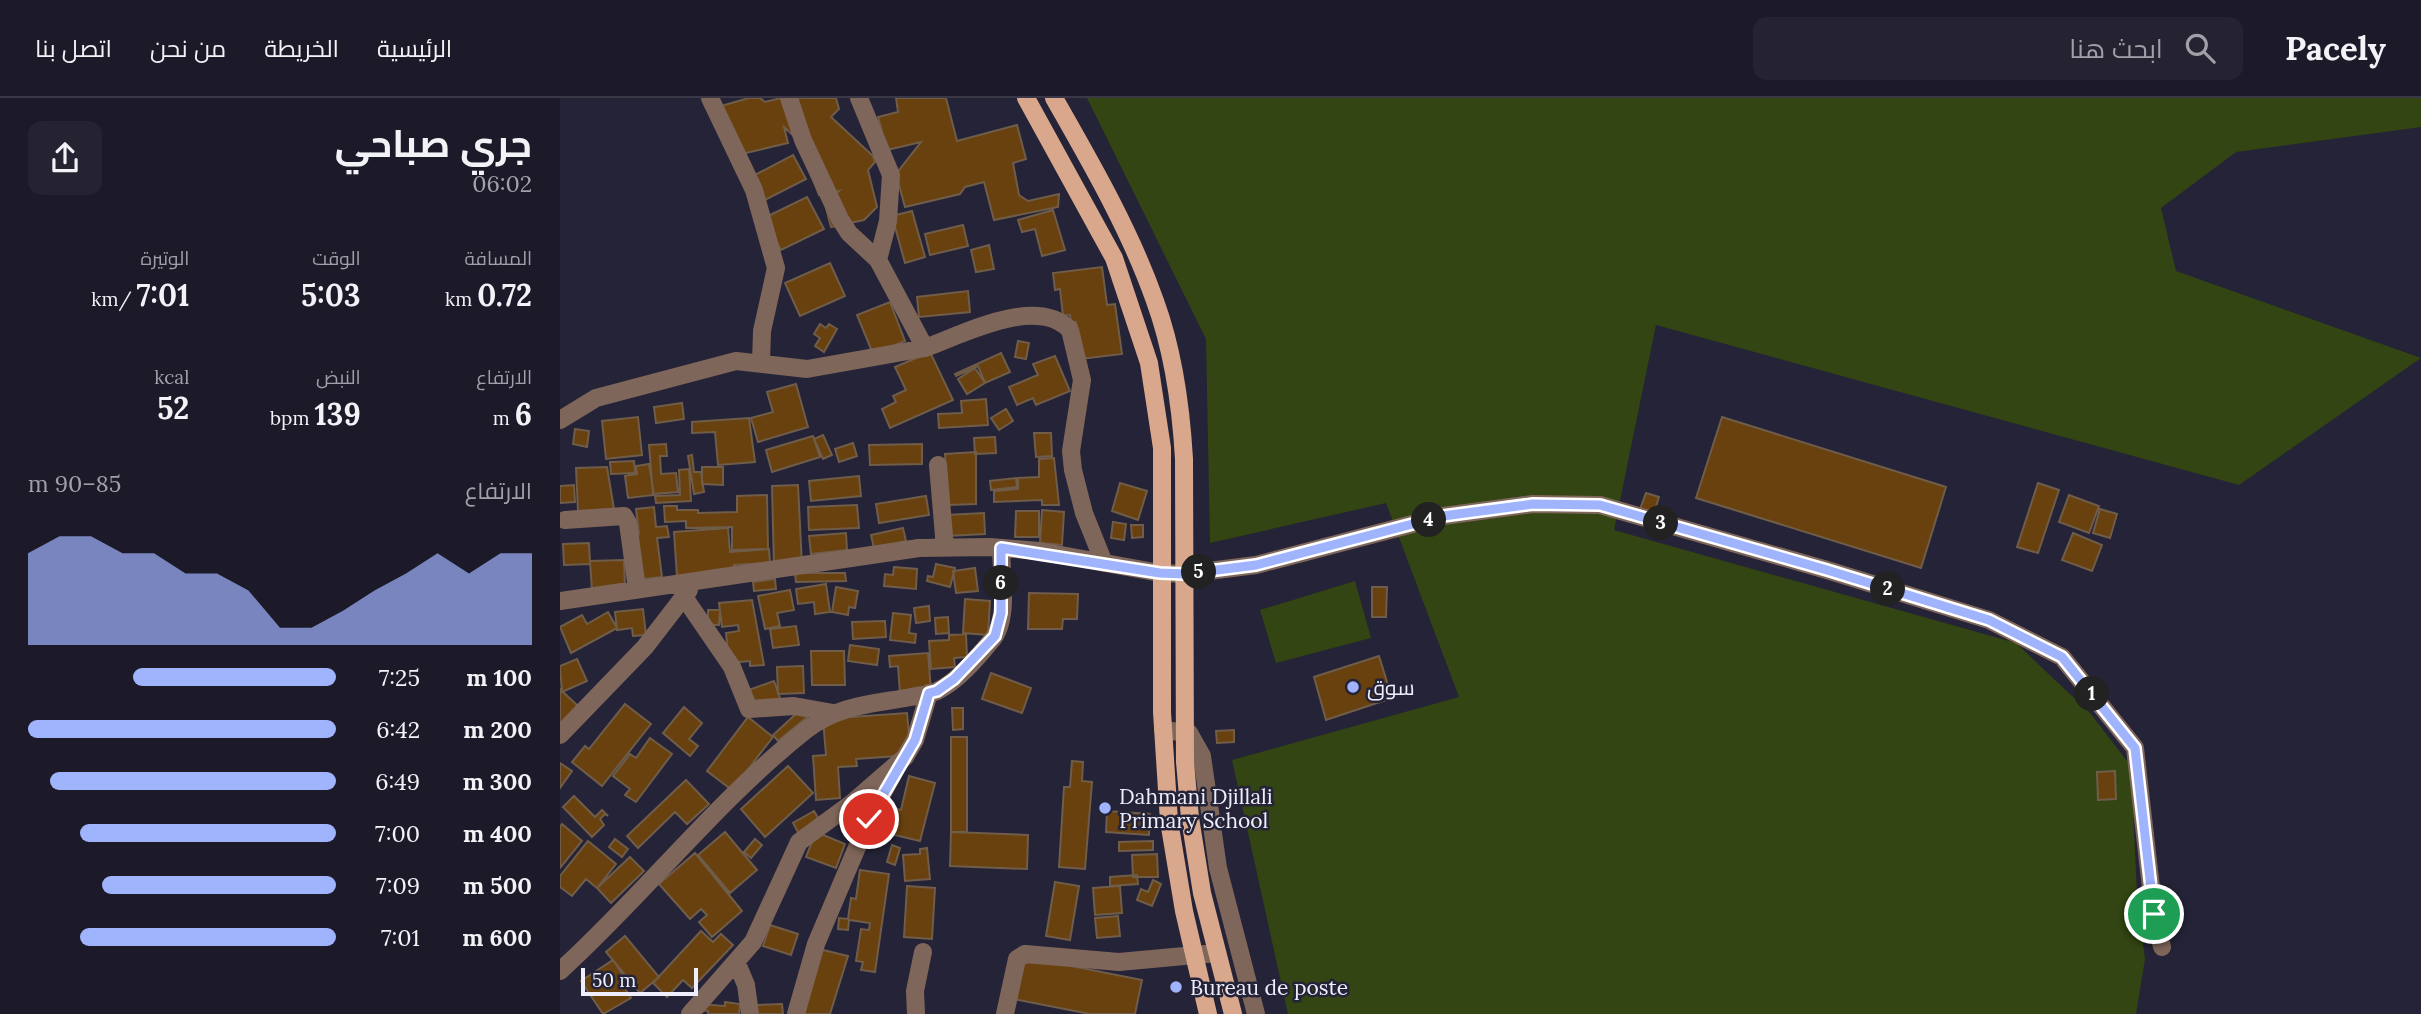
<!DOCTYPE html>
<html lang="ar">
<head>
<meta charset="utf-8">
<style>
  :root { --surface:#1c1a29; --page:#252331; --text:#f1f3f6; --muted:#a0a1a8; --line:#3a3846; --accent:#a0b3fd }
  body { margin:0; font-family:Lora,Cairo,serif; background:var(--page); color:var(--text); direction:rtl; height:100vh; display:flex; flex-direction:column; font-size:26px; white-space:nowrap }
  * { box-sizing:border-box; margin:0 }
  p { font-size:23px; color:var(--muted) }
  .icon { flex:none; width:38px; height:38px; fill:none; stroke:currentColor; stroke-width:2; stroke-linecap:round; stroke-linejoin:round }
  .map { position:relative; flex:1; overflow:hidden; direction:ltr }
  .drawer { display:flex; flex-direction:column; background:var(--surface); width:560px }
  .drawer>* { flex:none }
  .scale { position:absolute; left:21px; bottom:18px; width:117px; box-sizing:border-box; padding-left:7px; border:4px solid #eeeefc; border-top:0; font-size:19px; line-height:24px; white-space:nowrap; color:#eeeefc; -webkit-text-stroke:5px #252337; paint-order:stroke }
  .pin { position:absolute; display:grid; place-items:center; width:60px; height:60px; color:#fff; margin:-30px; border:4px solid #fff; border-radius:50%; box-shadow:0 2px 7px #0007 }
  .km { position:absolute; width:35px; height:35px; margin:-18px; border-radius:50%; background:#222; color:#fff; font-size:19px; line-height:35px; text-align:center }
  .round { display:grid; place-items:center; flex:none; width:74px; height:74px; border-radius:14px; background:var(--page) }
  .headline { display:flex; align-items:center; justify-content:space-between; height:119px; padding:0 28px }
  h1 { font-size:38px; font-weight:700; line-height:52px }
  .figures { display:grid; grid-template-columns:repeat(3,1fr); gap:10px; height:119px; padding:7px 28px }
  .figures div { display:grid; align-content:center }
  .figures b { font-size:30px; font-weight:700 }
  .figures small { font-size:19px; font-weight:400 }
  .figures p { font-size:19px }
  .chart { height:196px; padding:14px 28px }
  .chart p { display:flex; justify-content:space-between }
  .chart svg { width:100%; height:126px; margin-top:7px; fill:var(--accent); opacity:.7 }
  ul { padding:0 28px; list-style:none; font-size:23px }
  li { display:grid; grid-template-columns:112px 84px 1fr; align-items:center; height:52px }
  li i { height:18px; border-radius:9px; background:var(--accent) }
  header { display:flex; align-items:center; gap:42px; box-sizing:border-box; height:98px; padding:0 35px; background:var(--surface); border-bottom:2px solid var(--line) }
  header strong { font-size:33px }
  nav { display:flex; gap:38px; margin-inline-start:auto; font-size:24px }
  .search { width:490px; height:63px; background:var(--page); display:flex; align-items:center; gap:18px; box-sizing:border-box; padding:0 24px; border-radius:14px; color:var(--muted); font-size:26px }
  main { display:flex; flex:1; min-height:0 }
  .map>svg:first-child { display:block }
  .green { fill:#324512 }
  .building { fill:#68410e; stroke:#6f5d4a; stroke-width:2 }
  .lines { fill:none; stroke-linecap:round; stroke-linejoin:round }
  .minor { stroke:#7f665a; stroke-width:18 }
  .major { stroke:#d9a78c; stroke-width:18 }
  .route-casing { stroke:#fff; stroke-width:14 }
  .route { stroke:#a0b3fd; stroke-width:9 }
  .poi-dot { fill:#a0b3fd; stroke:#252337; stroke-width:2.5 }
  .labels { text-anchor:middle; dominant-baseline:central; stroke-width:5; stroke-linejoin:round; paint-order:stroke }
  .poi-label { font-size:21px; fill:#eeeefc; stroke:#252337; text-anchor:start }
</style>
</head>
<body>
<header>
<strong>Pacely</strong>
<div class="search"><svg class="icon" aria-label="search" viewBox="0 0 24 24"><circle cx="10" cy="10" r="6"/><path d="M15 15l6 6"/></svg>ابحث هنا</div>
<nav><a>الرئيسية</a><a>الخريطة</a><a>من نحن</a><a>اتصل بنا</a></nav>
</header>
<main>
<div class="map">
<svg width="1861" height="916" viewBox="0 0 1861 916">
  <rect width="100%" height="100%" fill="#252337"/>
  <path class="green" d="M527,0h1334v29l-185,25 -75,56 15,63 245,87 -182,127 -583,-160 -42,205 402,113 74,70 41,53 6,129 8,64 -9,55h-848l-56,-254 227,-63 -73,-194 -176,40 -4,-204z
    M795,483l16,57 -95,25 -16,-53z"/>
  <path class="building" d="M189,0h11l5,4 16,-4h55l3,11 -8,8 42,39 2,6 -7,8 9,37 -13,13 -33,7 -6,-23 14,-13 -20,4 -21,-55 -14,-13 4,16 -55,13 -12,-50z
    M336,0h50l11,43 60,-16 9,34 -13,4 6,32 9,6 31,-7 -1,13 -64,13 -10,-38 -19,5 -5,7 -55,13 -9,-33 25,-32 -34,8 -9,-33 20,-5z
    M233,57l13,24 -41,21 -12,-24z
    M247,99l17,32 -43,21 -17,-32z
    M493,112l12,40 -23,6 -7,-27 -13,3 -4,-12z
    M352,113l13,46 -20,6 -13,-47z
    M403,127l5,21 -38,9 -5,-21z
    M429,147l5,24 -18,3 -5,-22z
    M270,165l15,33 -45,20 -15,-33z
    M542,169l5,38 8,-1 7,50 -41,5 -5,-37 -5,1 -1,-8 -7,1 -3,-27 -5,1 -2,-17z
    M408,193l2,21 -51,5 -2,-20z
    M330,204l15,39 -32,13 -16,-39z
    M260,226l6,4 3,-4 8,5 -13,23 -9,-6 5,-8 -6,-4z
    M458,243l11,2 -3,16 -11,-2z
    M370,254l23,48 -63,28 -8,-19 14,-7 -3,-6 13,-6 -11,-23z
    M441,255l9,19 -25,11 -7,-17 -22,10 -1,-2z
    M495,258l15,35 -34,14 -3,-7 -16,7 -8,-18 29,-12 -5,-11z
    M415,270l10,15 -18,11 -9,-15z
    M236,286l12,43 -50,15 -7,-24 22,-6 -6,-20z
    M426,301l2,26 -49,3 -1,-14 24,-1 -1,-12z
    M122,305l2,16 -28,4 -2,-16z
    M446,311l7,12 -14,9 -8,-12z
    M78,319l4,38 -36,4 -4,-38z
    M1162,319l224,70 -25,81 -225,-70z
    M189,320l6,44 -37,3 -3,-33 -23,1v-11z
    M15,331l14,2 -2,16 -14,-3z
    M474,335h17l1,23 -16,1z
    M263,337l9,20 -9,4 -9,-20z
    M253,338l7,21 -48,15 -6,-22z
    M435,339l1,16 -21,1 -1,-16z
    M293,345l4,13 -18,6 -4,-13z
    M106,346l1,12h-7l1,18 15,-1 2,19 -25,2 -4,-49z
    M362,346v20l-52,1 -1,-20z
    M416,354v52l-28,1 -3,-51z
    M132,357l2,17h7l3,20 -10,2 -6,-38z
    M494,360l5,47h-17v-5l-48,2v-11l24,-2v-11l21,-1v-18z
    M74,363l1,12 -24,1 -1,-12z
    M89,366l5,31 -26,3 -3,-22 12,-2 -1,-8z
    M47,369l7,42 -36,2 -2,-43z
    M142,369h21v18l-21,-1z
    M129,371l2,32 -35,2 -1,-7 25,-1 -1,-25z
    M299,378l2,20 -50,5 -2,-20z
    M456,380l1,9 -26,3 -1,-9z
    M560,385l27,8 -9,29 -26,-9z
    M1478,385l21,7 -21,63 -21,-6z
    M14,387l1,17 -15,1v-17z
    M238,387l4,81 -28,1 -2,-81z
    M1086,395l13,4 -5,16 -14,-4z
    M207,397l1,54 -36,1v-23l-46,1v-7l-21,1 -1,-16h13v4h21v3l39,-1v-16z
    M1509,397l30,11 -10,27 -30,-11z
    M366,398l3,19 -50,8 -3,-19z
    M297,407l2,23 -50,2 -1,-23z
    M94,409l2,20 11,-1 2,11 -12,1 5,39 -27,3 -6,-44 10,-2 -3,-25z
    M1540,411l17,5 -7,24 -17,-5z
    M482,412l22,2 -2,33 -22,-2z
    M456,413h23v26h-24z
    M424,415l1,21 -38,2 -1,-21z
    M553,424l13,2 -2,16 -13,-2z
    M571,427h12v12l-11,1z
    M168,430l2,24 39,-3 1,14 -36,2 1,9 -58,3 -3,-45z
    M343,430l3,13 -32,7 -3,-13z
    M286,435l1,17 -36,4 -2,-18z
    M1513,435l29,12 -10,26 -30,-11z
    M29,445l1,21 -26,1 -1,-21z
    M64,462l1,28 -33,2 -2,-29z
    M376,466l19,4 -5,19 -23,-6 1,-5 5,1z
    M334,469l23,2 -1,20 -32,-3 1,-12 8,1z
    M415,470l3,23 -22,2 -3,-22z
    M235,475h50l1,8 -50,1z
    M215,481l1,10 -22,2 -1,-9z
    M266,486l4,28 -15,2 -1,-12 -16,2 -2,-15z
    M276,489l22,4 -3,17 -6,-1 -1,8 -16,-3z
    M812,489h15l-1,30h-14z
    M230,492l4,20 -17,3 3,13 -15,3 -7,-33z
    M469,495l49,1 -1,25h-14l-1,10h-34z
    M405,501l25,2 -2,34 -25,-2z
    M192,502l12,65 -14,1v-5l-21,2 -3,-30 13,-2 -1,-6 -16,2 -3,-24z
    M369,508l1,15 -14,2 -2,-15z
    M83,511l3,26 -13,1 -1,-8 -15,2 -2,-18z
    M148,512h12l-1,15h-11z
    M48,514l9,16 -46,25 -11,-26 22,-12 5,9z
    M333,515l18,2 -2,18 7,1 -1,9 -25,-3z
    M388,519l1,16 -13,1 -1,-16z
    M325,523l1,16 -33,2 -1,-17z
    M236,528l3,19 -26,3 -3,-19z
    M406,536l1,23 -13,1 1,9 -24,2 -2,-28 20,-1v-5z
    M290,547l29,4 -2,16 -29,-4z
    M251,553h33l1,34h-33z
    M368,555l3,38 -31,2 -2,-27 -8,1 -1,-11z
    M819,558l13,42 -66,22 -12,-43z
    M17,561l10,22 -25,11 -2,-26z
    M243,568l1,27 -26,1 -1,-27z
    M431,575l40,15 -9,25 -40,-14z
    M214,583l6,17 -30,12 -7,-18z
    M0,591l18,17 -18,20z
    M250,603l7,8 -39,32 -5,-6z
    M65,606l26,20 -49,62 -30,-24 13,-16 4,3z
    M124,609l18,16 -13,16 9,7 -8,10 -27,-23z
    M392,610h11v21l-10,1z
    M347,615l4,42 -55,4 1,7 -19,1 2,31 -24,2 -3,-44 13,-1 -3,-36z
    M188,619l25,20 -41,53 -25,-19z
    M674,632v12l-17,1 -1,-12z
    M391,639h16v95h-16z
    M90,640l22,16 -36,48 -11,-7 5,-6 -17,-13 17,-22 6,4z
    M512,663l11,1 -1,19 10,1 -7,87 -26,-2 5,-80h6z
    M0,665l12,8 -12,17z
    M228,668l25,27 -48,44 -24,-28z
    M1555,673l1,28 -18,1 -1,-28z
    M349,678l26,7 -15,58 -42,-10 2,-9 5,2 5,-17 11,3z
    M126,682l23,24 -22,20 -12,-12 -37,36 -11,-12z
    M14,698l21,21 7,-7 6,6 -3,-2 -5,5 4,6 -12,12 -29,-30z
    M254,713l6,10 -21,13 -6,-11z
    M547,713l43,3 -1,21 -43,-3z
    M2,726l20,17 -22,27v-41z
    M165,734l32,38 -27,23 -32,-38z
    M256,734l29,12 -9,24 -30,-11z
    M391,734l77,3 -1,34 -77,-3z
    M55,741l13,10 -6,8 -13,-10z
    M195,741l7,6 -11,13 -7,-6z
    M28,743l28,23 -19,24 -11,-9 -14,17 -12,-9v-11z
    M593,743v9l-34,1v-9z
    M332,747l8,3 -5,17 -8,-3z
    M367,750l3,31 -25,2 -2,-26 17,-1v-5z
    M135,755l47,58 -30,26 -13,-15 8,-7 -6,-6 -11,10 -31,-35z
    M597,756l1,23h-25l-1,-22z
    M70,759l14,14 -33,32 -14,-15z
    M300,772l29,4 -14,98 -14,-2 2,-8 -7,-1 5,-32 8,1 1,-7 -21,-3 -1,10 -10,-1 1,-11 9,1 3,-21 5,1z
    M577,777l1,9 -28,2v-9z
    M593,782l8,4 -9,22 -15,-6 4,-11 7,3z
    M495,784l24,4 -9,54 -24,-4z
    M347,788l28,2 -3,51 -28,-2z
    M560,788l2,27 -27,2 -2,-27z
    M1617,810l3,9 -14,5 -3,-10z
    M558,818l2,20 -23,2 -2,-20z
    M210,827l28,9 -7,21 -28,-9z
    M141,833l12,11 8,-8 12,11 -41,43 -9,-8 -16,17 -14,-14z
    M65,838l34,41 -19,16 -34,-41z
    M259,851l29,7 -18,58h-26z
    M456,857l126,25 -7,34h-45l-82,-16z
    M53,862l12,18 -5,3 11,17 -28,16 -22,-33z
    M165,904l15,2 -1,10h-31v-3l-9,-1v-6l26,2z
    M222,906l1,10h-28v-9z"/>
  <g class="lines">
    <path class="minor" d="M150,0l44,92 22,78 -14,63 -1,32
      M229,0l14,42 37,79 9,14 29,27 47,88c39,-14 112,-53 145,-18l12,50 -11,71 2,19 11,43 20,50
      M299,0l32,77 -3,46 -10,39
      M0,322l36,-22 140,-37 71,8 118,-21
      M378,367l7,83
      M5,422l59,-4 4,7 9,66
      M124,499l48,70 17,42 45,-3 39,7
      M0,503l359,-53 71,-1 49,4 121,22 25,1 71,-9 187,-49 90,-12 67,1 227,65 162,50 73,37 73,91 19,166 8,33
      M603,632l26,3 13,23 16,112 38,146
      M0,637l85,-88 44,-57
      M176,863l10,24 4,29
      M0,873c85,-77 156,-170 246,-241 32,-25 67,-26 105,-33 8,-2 18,-2 26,-6 20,-9 40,-33 54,-50 19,-21 10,-67 10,-93
      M130,916l63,-72 46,-100 53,-39 53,-46 10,-17 14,-47
      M236,916l20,-70 53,-125 25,-47
      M356,916l-1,-23 8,-39
      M445,916l12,-55 8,-5 94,8 98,-9"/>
    <path class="major" d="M466,0l88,160 35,105 13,85v264l7,109 15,90 24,103
      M494,0c37,65 76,132 101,203 18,49 26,106 29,158l1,303 5,56 12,75 31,121"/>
  </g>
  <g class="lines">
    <g class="route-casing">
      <path id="route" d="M309,721l46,-79 14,-47 8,-2 17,-12 41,-43 6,-23v-65l159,25 25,1 71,-9 187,-49 90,-12 67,1 227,65 162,50 73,37 73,91 19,166"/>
    </g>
    <use href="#route" class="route"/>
  </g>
  <g class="poi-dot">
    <circle cx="793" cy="589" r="7"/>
    <circle cx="545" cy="710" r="7"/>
    <circle cx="616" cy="889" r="7"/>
  </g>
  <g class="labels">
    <g class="poi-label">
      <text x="807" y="589">سوق</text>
      <text x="559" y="698">Dahmani Djillali<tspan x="559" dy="24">Primary School</tspan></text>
      <text x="630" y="889">Bureau de poste</text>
    </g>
  </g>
</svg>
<div class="scale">50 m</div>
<div class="pin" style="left:1594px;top:816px;background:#1e9e55"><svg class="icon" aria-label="arrive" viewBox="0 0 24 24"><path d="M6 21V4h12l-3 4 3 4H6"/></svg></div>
<div class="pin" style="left:309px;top:721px;background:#d93025"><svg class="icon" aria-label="check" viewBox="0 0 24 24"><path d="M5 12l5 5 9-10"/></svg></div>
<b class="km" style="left:1532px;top:596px">1</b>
<b class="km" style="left:1328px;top:491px">2</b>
<b class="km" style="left:1101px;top:425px">3</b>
<b class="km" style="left:869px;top:422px">4</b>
<b class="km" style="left:639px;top:474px">5</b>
<b class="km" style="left:441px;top:485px">6</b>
</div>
<section class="drawer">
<div class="headline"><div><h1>جري صباحي</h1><p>06:02</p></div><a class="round"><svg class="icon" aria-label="share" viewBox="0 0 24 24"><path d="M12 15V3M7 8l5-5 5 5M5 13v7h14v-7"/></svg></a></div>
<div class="figures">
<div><p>المسافة</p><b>0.72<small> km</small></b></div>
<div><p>الوقت</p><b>5:03</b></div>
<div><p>الوتيرة</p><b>7:01<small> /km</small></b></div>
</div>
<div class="figures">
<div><p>الارتفاع</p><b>6<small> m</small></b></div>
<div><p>النبض</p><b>139<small> bpm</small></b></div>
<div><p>kcal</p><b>52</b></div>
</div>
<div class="chart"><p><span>الارتفاع</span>85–90 m</p>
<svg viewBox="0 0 160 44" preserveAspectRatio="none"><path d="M0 44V12L10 6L20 6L30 12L40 12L50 19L60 19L70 25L80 38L90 38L100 32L110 25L120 19L130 12L140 19L150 12L160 12V44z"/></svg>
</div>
<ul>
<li><b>100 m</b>7:25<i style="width:66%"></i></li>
<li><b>200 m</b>6:42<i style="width:100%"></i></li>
<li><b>300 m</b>6:49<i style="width:93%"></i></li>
<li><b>400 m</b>7:00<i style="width:83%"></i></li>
<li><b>500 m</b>7:09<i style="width:76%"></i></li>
<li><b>600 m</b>7:01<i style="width:83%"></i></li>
</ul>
</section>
</main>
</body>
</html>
